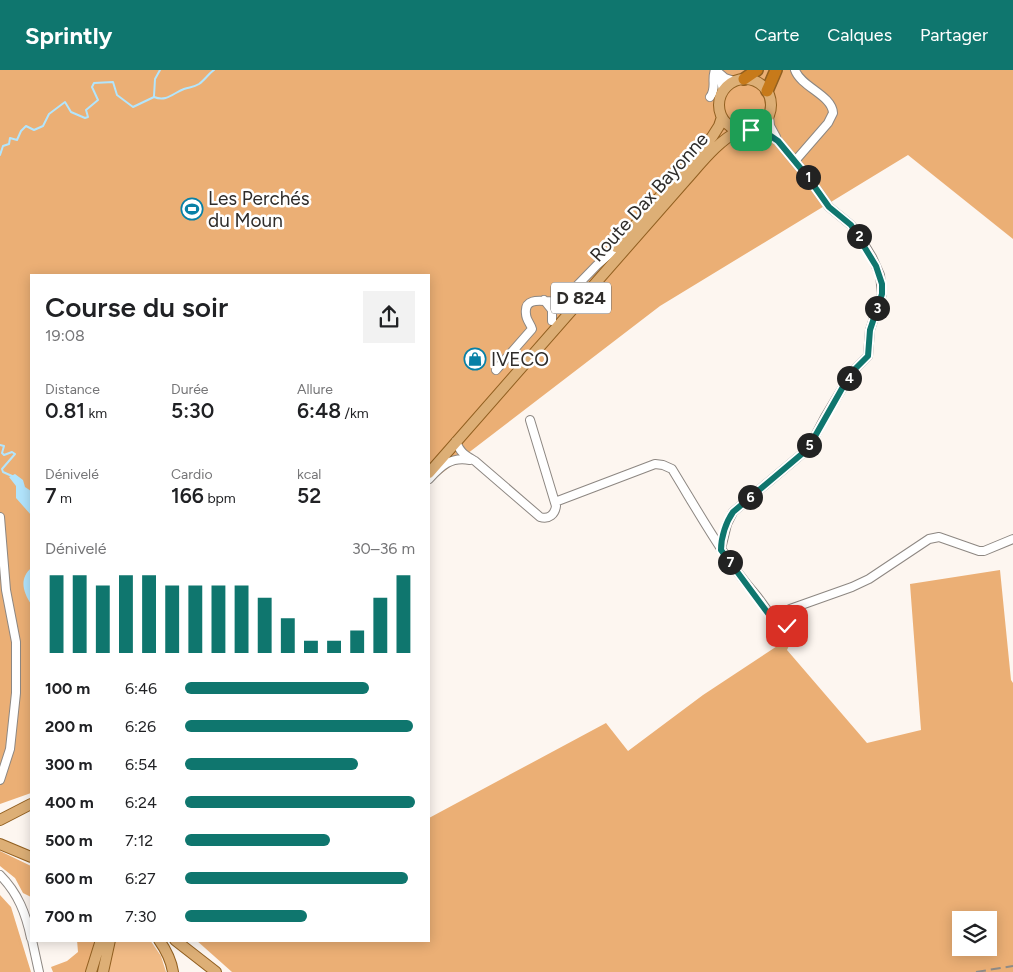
<!DOCTYPE html>
<html lang="fr">
<head>
<meta charset="utf-8">
<style>
  :root { --surface:#fff; --page:#f2f2f2; --text:#202124; --muted:#757577; --accent:#0f766e }
  body { margin:0; font-family:Figtree,sans-serif; background:var(--page); color:var(--text); height:100vh; display:flex; flex-direction:column; font-size:19px; white-space:nowrap }
  * { box-sizing:border-box; margin:0 }
  p { font-size:16px; color:var(--muted) }
  .icon { flex:none; width:28px; height:28px; fill:none; stroke:currentColor; stroke-width:2; stroke-linecap:round; stroke-linejoin:round }
  .map { position:relative; flex:1; overflow:hidden }
  .sheet { position:absolute; left:30px; top:204px; width:400px; height:668px; display:flex; flex-direction:column; background:var(--surface); border-radius:0px; box-shadow:0 2px 12px #0003 }
  .sheet>* { flex:none }
  .controls { position:absolute; left:952px; top:841px; display:grid; gap:10px }
  .controls a { display:grid; place-items:center; width:45px; height:45px; border-radius:0px; background:var(--surface); box-shadow:0 2px 12px #0003; font-size:25px }
  .pin { position:absolute; display:grid; place-items:center; width:42px; height:42px; color:#fff; margin:-21px; border-radius:10px; box-shadow:0 2px 8px #0006 }
  .km { position:absolute; width:25px; height:25px; margin:-12px; border-radius:50%; background:#222; color:#fff; font-size:14px; line-height:25px; text-align:center }
  .round { display:grid; place-items:center; flex:none; width:52px; height:52px; border-radius:0px; background:var(--page) }
  .head { display:flex; align-items:center; justify-content:space-between; height:85px; padding:0 15px }
  h1 { font-size:28px; font-weight:600; line-height:38px }
  .stats { display:grid; grid-template-columns:repeat(3,1fr); gap:8px; height:85px; padding:5px 15px }
  .stats div { display:grid; align-content:center }
  .stats b { font-size:21px; font-weight:600 }
  .stats small { font-size:14px; font-weight:400 }
  .stats p { font-size:14px }
  .chart { height:140px; padding:10px 15px }
  .chart p { display:flex; justify-content:space-between }
  .chart svg { width:100%; height:90px; margin-top:5px; stroke:var(--accent); stroke-width:6 }
  ul { padding:0 15px; list-style:none; font-size:16px }
  li { display:grid; grid-template-columns:80px 60px 1fr; align-items:center; height:38px }
  li i { height:12px; border-radius:6px; background:var(--accent) }
  header { display:flex; align-items:center; gap:30px; box-sizing:border-box; height:70px; padding:0 25px; background:var(--accent); color:#fff }
  header strong { font-size:24px }
  nav { display:flex; gap:28px; margin-inline-start:auto; font-size:18px }
  .map>svg:first-child { display:block }
  .green { fill:#f1bb86 }
  .forest { fill:#ebaf75; fill-rule:evenodd }
  .water { fill:#b2e5fd }
  .lines { fill:none; stroke-linecap:round; stroke-linejoin:round }
  .stream { stroke:#b2e5fd; stroke-width:2 }
  .minor-casing { stroke:#8d8782; stroke-width:10 }
  .major-casing { stroke:#915f20; stroke-width:12 }
  .highway-casing { stroke:#915f20; stroke-width:14 }
  .minor { stroke:#fff; stroke-width:8 }
  .major { stroke:#ddaf76; stroke-width:10 }
  .highway { stroke:#c77a1a; stroke-width:11 }
  .rail { stroke:#8e8a86; stroke-width:2; stroke-dasharray:10 5; stroke-linecap:butt }
  .route-casing { stroke:#fff; stroke-width:10 }
  .route { stroke:#0f766e; stroke-width:6 }
  .labels { text-anchor:middle; dominant-baseline:central; stroke-width:5; stroke-linejoin:round; paint-order:stroke }
  .shield { fill:#fff; stroke:#6d6b6a; stroke-width:1 }
  .shield-label { font-size:18px; font-weight:bold; fill:#2e2c2a }
  .street-label { font-size:19px; fill:#2e2c2a; stroke:#fff }
  .poi-label { font-size:19px; fill:#2e2c2a; stroke:#fff; text-anchor:start }
</style>
</head>
<body>
<header>
<strong>Sprintly</strong>
<nav><a>Carte</a><a>Calques</a><a>Partager</a></nav>
</header>
<div class="map">
<svg width="1013" height="902" viewBox="0 0 1013 902">
  <rect width="100%" height="100%" fill="#fdf6f0"/>
  <path class="green" d="M112,870h38l11,16 5,16h-59z"/>
  <path class="forest" d="M0,0h1013v169l-105,-84 -248,151 -231,177v-208h-398v518l-31,11z
    M1000,500l11,110 2,3v289h-781l-36,-32h233v-122l177,-95 22,28 75,-56 91,-60 -7,15 80,93 54,-13 -11,-146zM961,850h28v28h-28z
    M0,781l31,15v31l-8,-4 -8,-15 -15,-12z
    M0,825l11,12 20,65h-31z
    M77,870h20l-9,32h-35l-2,-5 16,-6 11,-9z"/>
  <path class="water" d="M15,404l8,6 2,7 6,4v24l-15,-17v-12l-7,-9z
    M31,498v36c-8,-12 -12,-25 0,-36z"/>
  <g class="lines">
    <path class="stream" d="M154,26l1,-17 5,-9
      M0,85l3,-9 6,-2 1,-6 7,2 4,-9 5,-5 8,4 9,-4 6,-12 16,-12 6,10 14,6 3,-1 -2,-7 12,-10 -6,-13 2,-4 19,-1 4,13 16,12 21,-10c13,5 19,-4 30,-8 6,-2 10,-2 15,-5 6,-4 9,-10 15,-14
      M0,375l4,1 -2,7 2,2 8,-3 3,2 -13,15 1,3 9,4"/>
    <g class="minor-casing">
      <path id="minor" d="M715,0l6,10 2,11
        M719,3l6,5 9,3
        M710,27c7,-9 1,-17 5,-27
        M769,46l1,10 6,11
        M795,91l33,-38 5,-10c-1,-18 -32,-26 -38,-43
        M544,230l8,10v11
        M496,300l36,-41c-1,-5 -6,-9 -6,-15 -3,-22 27,-9 36,-13l35,-36 15,-13
        M456,371c4,12 9,14 19,20l65,56c9,3 15,-3 16,-11l-26,-86
        M429,409c12,-13 22,-23 41,-19
        M555,432l100,-38 8,1 9,4c27,44 51,88 84,126 7,8 11,18 20,24l14,-10 62,-22 17,-8 60,-40 10,-2 40,14h5l29,-12
        M0,447l6,73 10,52v51l-6,56 -10,31
        M721,479l6,-25 6,-12 70,-59 11,-15 11,-21 27,-45 16,-16 2,-26 12,-36 -2,-19 -8,-18 -14,-23 -7,-9 -22,-18 -22,-31 -29,-35 -10,-8 -12,-5
        M776,549l11,7
        M0,805c18,18 26,39 31,63
        M32,870l7,32"/>
    </g>
    <g class="major-casing">
      <path id="major" d="M719 35a26 26 0 1 1 52 0a26 26 0 1 1-52 0Z
        M616,177l96,-110 7,-11 3,-9
        M429,403l257,-293c16,-18 32,-39 54,-50
        M0,750l31,-16
        M0,774l31,13
        M159,870c7,10 12,19 14,32
        M175,870l41,32
        M91,902l10,-32
        M103,902l7,-32"/>
    </g>
    <g class="highway-casing">
      <path id="highway" d="M744,9l13,-9
        M767,21l9,-21"/>
    </g>
    <use href="#minor" class="minor"/>
    <use href="#major" class="major"/>
    <use href="#highway" class="highway"/>
    <path class="rail" d="M976,902l37,-6"/>
  </g>
  <g class="lines">
    <g class="route-casing">
      <path id="route" d="M751,60l5,-2 6,2 16,11 29,35 22,31 22,18 25,41 6,18v10l-12,36 -2,26 -16,16 -8,13 -30,53 -11,15 -70,59c-7,10 -12,25 -12,38l49,66 17,10"/>
    </g>
    <use href="#route" class="route"/>
  </g>
  <defs>
    <g id="stadium-ring" transform="scale(1.125)"><circle r="9.5" fill="#fff" stroke="#0880a6" stroke-width="1.5"/><path d="M0-5a6.5 5 0 1 0 0 10a6.5 5 0 1 0 0-10ZM-3.5-1.8h7v3.6h-7Z" fill="#0880a6"/></g>
    <g id="shop-ring" transform="scale(1.125)"><circle r="9.5" fill="#fff" stroke="#0880a6" stroke-width="1.5"/><path d="M-5-2.5h2.3a2.7 3.5 0 0 1 5.4 0H5L5.5 6h-11ZM-1.5-2.5h3a1.5 2.3 0 0 0-3 0Z" fill="#0880a6"/></g>
  </defs>
  <g fill-rule="evenodd">
    <use href="#stadium-ring" x="192" y="139"/>
    <use href="#shop-ring" x="475" y="289"/>
  </g>
  <g class="labels">
    <rect class="shield" x="551" y="212.5" width="60" height="31" rx="4"/>
    <g class="shield-label">
      <text x="581" y="228">D 824</text>
    </g>
    <g class="street-label">
      <text transform="translate(649 127) rotate(-48)">Route Dax Bayonne</text>
    </g>
    <g class="poi-label">
      <text x="208" y="128">Les Perchés<tspan x="208" dy="22">du Moun</tspan></text>
      <text x="491" y="289">IVECO</text>
    </g>
  </g>
</svg>
<div class="controls">
<a><svg class="icon" aria-label="layers" viewBox="0 0 24 24"><path d="M12 4l9 5-9 5-9-5zM3 14l9 5 9-5"/></svg></a>
</div>
<div class="pin" style="left:751px;top:60px;background:#1e9e55"><svg class="icon" aria-label="arrive" viewBox="0 0 24 24"><path d="M6 21V4h12l-3 4 3 4H6"/></svg></div>
<div class="pin" style="left:787px;top:556px;background:#d93025"><svg class="icon" aria-label="check" viewBox="0 0 24 24"><path d="M5 12l5 5 9-10"/></svg></div>
<b class="km" style="left:808px;top:107px">1</b>
<b class="km" style="left:859px;top:166px">2</b>
<b class="km" style="left:877px;top:238px">3</b>
<b class="km" style="left:849px;top:308px">4</b>
<b class="km" style="left:809px;top:375px">5</b>
<b class="km" style="left:750px;top:427px">6</b>
<b class="km" style="left:730px;top:492px">7</b>
<section class="sheet">
<div class="head"><div><h1>Course du soir</h1><p>19:08</p></div><a class="round"><svg class="icon" aria-label="share" viewBox="0 0 24 24"><path d="M12 15V3M7 8l5-5 5 5M5 13v7h14v-7"/></svg></a></div>
<div class="stats">
<div><p>Distance</p><b>0.81<small> km</small></b></div>
<div><p>Durée</p><b>5:30</b></div>
<div><p>Allure</p><b>6:48<small> /km</small></b></div>
</div>
<div class="stats">
<div><p>Dénivelé</p><b>7<small> m</small></b></div>
<div><p>Cardio</p><b>166<small> bpm</small></b></div>
<div><p>kcal</p><b>52</b></div>
</div>
<div class="chart"><p><span>Dénivelé</span>30–36 m</p>
<svg viewBox="0 0 160 44" preserveAspectRatio="none"><path d="M5 44V6M15 44V6M25 44V11M35 44V6M45 44V6M55 44V11M65 44V11M75 44V11M85 44V11M95 44V17M105 44V27M115 44V38M125 44V38M135 44V33M145 44V17M155 44V6"/></svg>
</div>
<ul>
<li><b>100 m</b>6:46<i style="width:80%"></i></li>
<li><b>200 m</b>6:26<i style="width:99%"></i></li>
<li><b>300 m</b>6:54<i style="width:75%"></i></li>
<li><b>400 m</b>6:24<i style="width:100%"></i></li>
<li><b>500 m</b>7:12<i style="width:63%"></i></li>
<li><b>600 m</b>6:27<i style="width:97%"></i></li>
<li><b>700 m</b>7:30<i style="width:53%"></i></li>
</ul>
</section>
</div>
</body>
</html>
